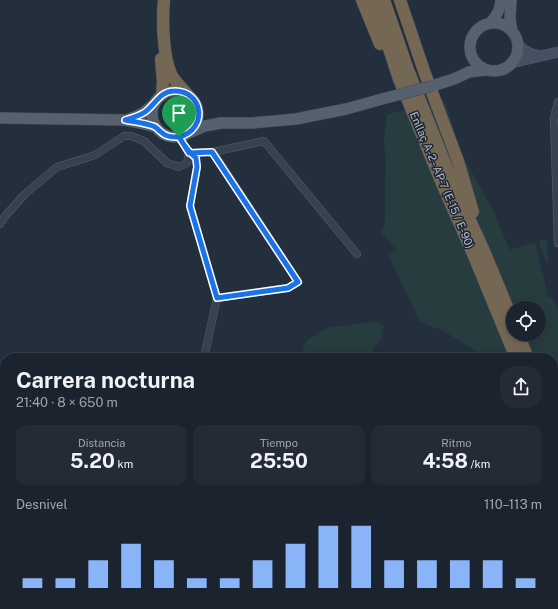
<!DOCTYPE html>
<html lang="es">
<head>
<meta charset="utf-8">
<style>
  :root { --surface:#1b232e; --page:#242b36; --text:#f1f3f6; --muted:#a0a4aa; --line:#39404a; --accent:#8ab4f8 }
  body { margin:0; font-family:"Public Sans",sans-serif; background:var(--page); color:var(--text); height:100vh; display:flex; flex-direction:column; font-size:15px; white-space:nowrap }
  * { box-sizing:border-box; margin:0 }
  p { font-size:13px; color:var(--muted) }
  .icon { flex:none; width:22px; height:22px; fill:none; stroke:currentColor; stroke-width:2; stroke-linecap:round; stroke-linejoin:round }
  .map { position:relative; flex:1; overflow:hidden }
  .details { position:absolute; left:0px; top:353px; width:558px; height:256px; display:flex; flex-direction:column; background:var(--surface); border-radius:16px 16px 0 0; box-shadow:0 2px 10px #0003,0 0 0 1px var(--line) }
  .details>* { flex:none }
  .fabs { position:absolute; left:506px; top:301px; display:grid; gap:8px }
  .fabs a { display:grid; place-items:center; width:40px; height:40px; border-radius:50%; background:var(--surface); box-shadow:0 2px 10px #0003,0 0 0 1px var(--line); font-size:20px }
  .pin { position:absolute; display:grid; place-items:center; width:34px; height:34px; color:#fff; margin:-41px -17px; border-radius:50% 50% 50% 0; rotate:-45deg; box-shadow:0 0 4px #0007 }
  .pin .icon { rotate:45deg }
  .round { display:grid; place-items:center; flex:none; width:42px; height:42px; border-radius:16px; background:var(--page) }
  .summary { display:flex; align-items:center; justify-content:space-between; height:68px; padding:0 16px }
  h1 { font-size:22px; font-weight:700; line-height:30px }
  .metrics { display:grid; grid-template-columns:repeat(3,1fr); gap:6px; height:68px; padding:4px 16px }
  .metrics div { display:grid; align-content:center; border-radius:10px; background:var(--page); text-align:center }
  .metrics b { font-size:20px; font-weight:700 }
  .metrics small { font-size:11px; font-weight:400 }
  .metrics p { font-size:11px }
  .chart { height:112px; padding:8px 16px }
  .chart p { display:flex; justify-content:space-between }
  .chart svg { width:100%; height:72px; margin-top:4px; stroke:var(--accent); stroke-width:6 }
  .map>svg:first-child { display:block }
  .green { fill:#263c3f; fill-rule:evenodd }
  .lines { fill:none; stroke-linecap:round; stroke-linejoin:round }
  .street-casing { stroke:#565f6c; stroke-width:8 }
  .secondary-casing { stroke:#565f6c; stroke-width:11 }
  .primary-casing { stroke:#414a57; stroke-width:12 }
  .highway-casing { stroke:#434c59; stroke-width:13 }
  .street { stroke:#38414e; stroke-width:7 }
  .secondary { stroke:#465061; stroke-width:10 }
  .primary { stroke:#56606e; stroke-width:11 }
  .highway { stroke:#746855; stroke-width:12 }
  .primary-bridge-casing { stroke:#414a57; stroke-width:12; stroke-linecap:butt }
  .primary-bridge { stroke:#56606e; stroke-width:11 }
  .route-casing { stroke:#fff; stroke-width:8 }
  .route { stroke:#1a73e8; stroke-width:5 }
  .labels { text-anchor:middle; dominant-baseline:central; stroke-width:3; stroke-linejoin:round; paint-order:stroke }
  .street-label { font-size:11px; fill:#b4bcc9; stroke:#1d2633 }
</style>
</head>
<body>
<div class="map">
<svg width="558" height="609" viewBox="0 0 558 609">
  <rect width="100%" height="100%" fill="#242f3e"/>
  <path class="green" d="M445,101l15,50 33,59 17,40 25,-8 11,45 1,9 5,2 6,12v299h-57l-5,-5h57v-246h-70l-8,-7 -31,-20 -24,-9 -32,-68 9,-4 -16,-18 4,-11v-39l1,-16 -2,-28 3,-23 12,-4zM513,308h26v26h-26z
    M543,240h3l1,3 1,18 -1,2 -7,-16v-5z
    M375,322l9,3 -3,14 -8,10 -1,9h-72l6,-17 24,-14z
    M282,604h20l7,5h-35z
    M391,604h50l3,5h-47z"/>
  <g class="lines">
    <g class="street-casing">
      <path id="street" d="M558,102l-4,16 4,125
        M179,137l10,16 7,5 1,9 -7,39 27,92 -13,60
        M213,152l85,130 -10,6 -71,10
        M189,153l24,-1 51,-11 93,113
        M0,224l6,-9 19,-21 32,-27 38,-12 29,-19h7l13,5 23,22 12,4 8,-4 2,-10"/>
    </g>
    <g class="secondary-casing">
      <path id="secondary" d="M518,44c6,8 13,10 22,12
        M511,63l47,-11
        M0,565l5,6
        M30,604l4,5"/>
    </g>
    <g class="primary-casing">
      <path id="primary" d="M511,0l-1,19 2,12
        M490,23c7,-7 10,-13 11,-23
        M470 47a24 24 0 1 1 48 0a24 24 0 1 1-48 0Z
        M432,86l22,-7 15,-7 17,-2
        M152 114a23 23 0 1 1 46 0a23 23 0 1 1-46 0Z
        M0,118l125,2 15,3 16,4
        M126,120c13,-4 18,-7 28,-16
        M191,132l14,-6 16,-3h31l44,-4 50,-10 40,-11"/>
    </g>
    <g class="highway-casing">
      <path id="highway" d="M164,0c-2,20 -1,56 7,74 3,7 11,14 16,20
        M362,0l18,44
        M373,0l26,79 44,107 31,70 42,102
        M384,0l24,70 44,111 32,70 29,70
        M400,0l24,71 34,90 15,51
        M161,59l2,23 -1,13
        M518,334l10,24
        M553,419l5,13
        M553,449l5,13"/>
    </g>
    <use href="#street" class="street"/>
    <use href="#secondary" class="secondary"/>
    <use href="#primary" class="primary"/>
    <use href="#highway" class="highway"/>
    <g class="primary-bridge-casing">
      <path id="primary-bridge" d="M386,98l46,-12"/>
    </g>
    <use href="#primary-bridge" class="primary-bridge"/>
  </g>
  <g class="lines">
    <g class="route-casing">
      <path id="route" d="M179,137c-7,0 -13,0 -18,-5 -3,-2 -4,-5 -8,-6 -9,-3 -18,-4 -28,-6 7,-2 14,-4 20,-8 10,-7 15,-21 29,-21 29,-1 35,38 5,46l10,16 23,-1 86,130 -10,6 -71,10 -27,-92 7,-39 -1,-9c-8,-6 -12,-13 -17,-21"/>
    </g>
    <use href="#route" class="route"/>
  </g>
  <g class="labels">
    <g class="street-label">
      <text transform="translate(442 180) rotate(67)">Enllaç A-2 - AP-7 (E-15 / E-90)</text>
    </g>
  </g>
</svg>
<div class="fabs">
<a><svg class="icon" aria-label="locate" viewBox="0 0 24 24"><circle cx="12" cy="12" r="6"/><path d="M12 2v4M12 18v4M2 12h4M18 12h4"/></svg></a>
</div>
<div class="pin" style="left:179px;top:137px;background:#1e9e55"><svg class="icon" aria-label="arrive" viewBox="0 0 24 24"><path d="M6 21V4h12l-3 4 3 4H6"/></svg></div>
<section class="details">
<div class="summary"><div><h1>Carrera nocturna</h1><p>21:40 · 8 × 650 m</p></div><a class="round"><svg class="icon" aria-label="share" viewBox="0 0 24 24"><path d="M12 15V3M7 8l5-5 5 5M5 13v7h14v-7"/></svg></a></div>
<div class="metrics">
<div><p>Distancia</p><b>5.20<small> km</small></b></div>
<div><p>Tiempo</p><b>25:50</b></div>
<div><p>Ritmo</p><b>4:58<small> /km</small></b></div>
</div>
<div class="chart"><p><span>Desnivel</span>110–113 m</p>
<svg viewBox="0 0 160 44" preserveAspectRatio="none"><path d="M5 44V38M15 44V38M25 44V27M35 44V17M45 44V27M55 44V38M65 44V38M75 44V27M85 44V17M95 44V6M105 44V6M115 44V27M125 44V27M135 44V27M145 44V27M155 44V38"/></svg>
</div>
</section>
</div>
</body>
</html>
